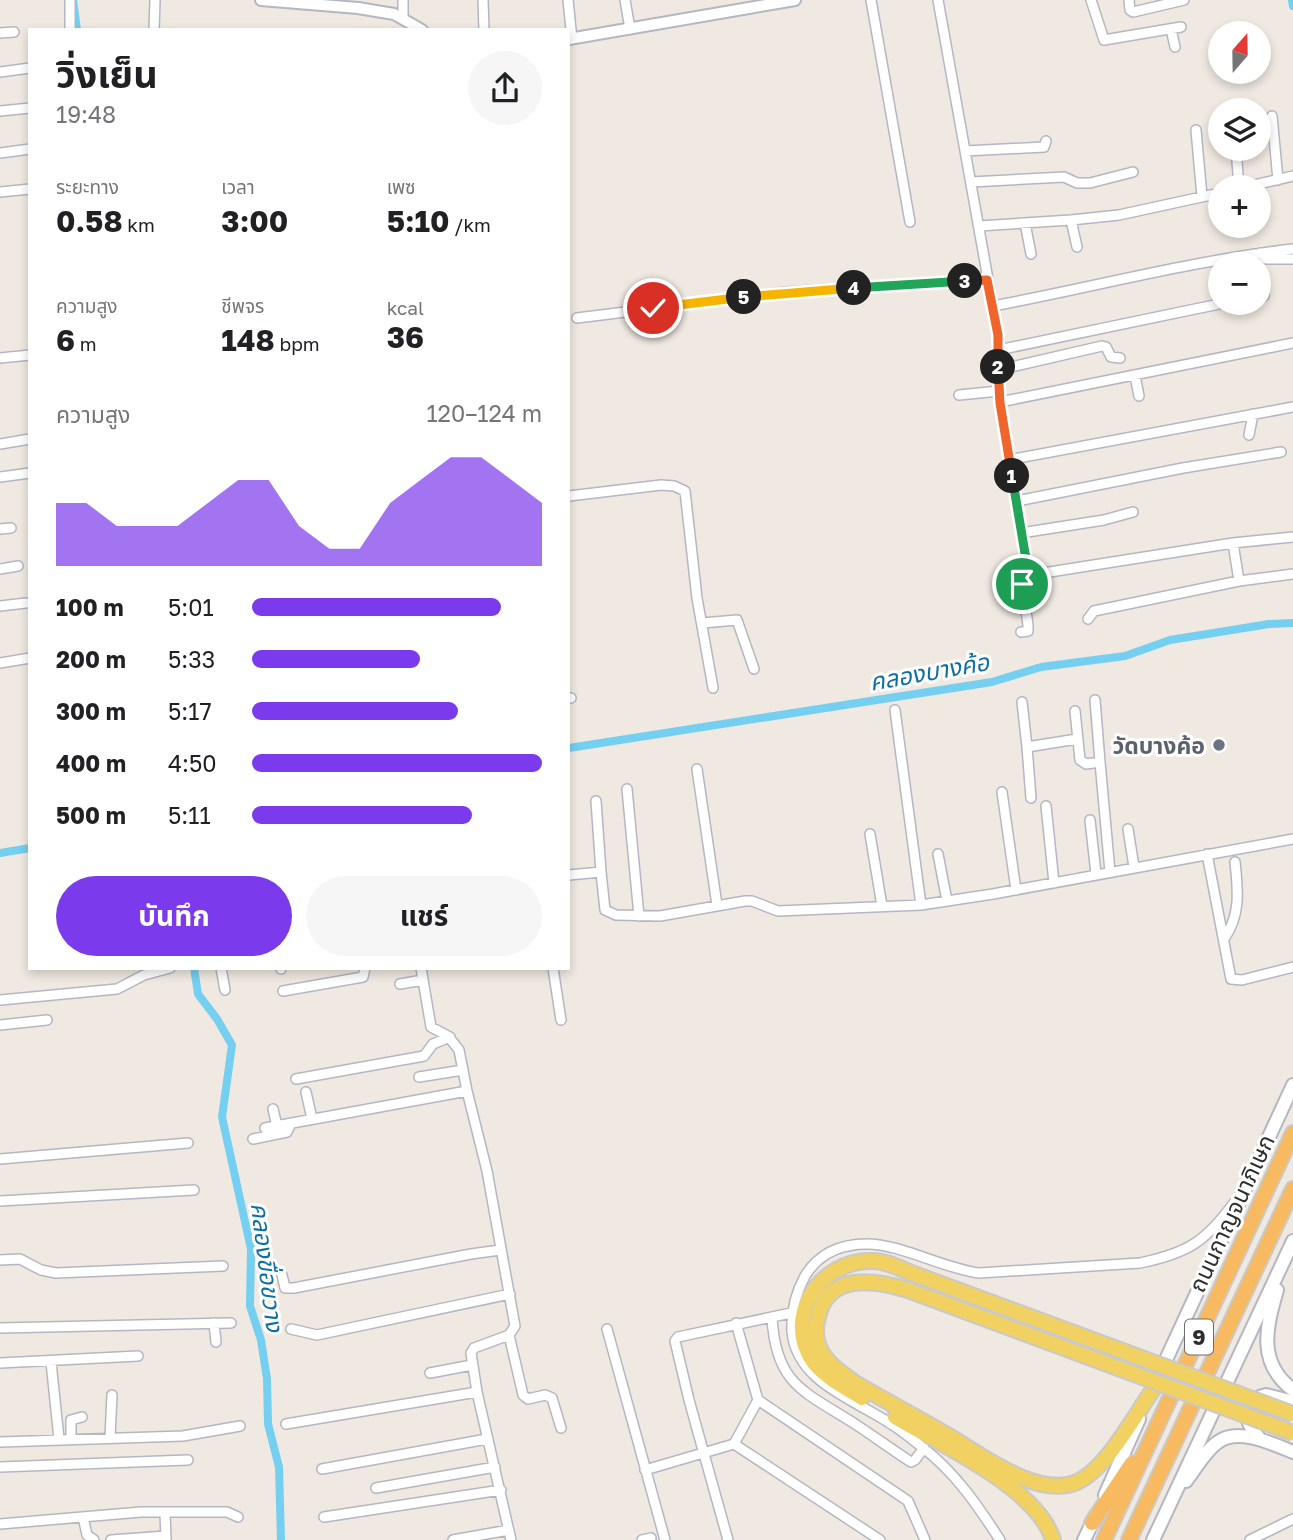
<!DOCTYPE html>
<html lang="th">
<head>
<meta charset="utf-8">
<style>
  :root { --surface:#fff; --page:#f6f6f6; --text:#202124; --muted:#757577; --accent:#7c3aed }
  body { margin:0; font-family:"Golos Text","Noto Sans Thai",sans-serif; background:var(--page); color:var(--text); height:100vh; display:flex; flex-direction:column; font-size:26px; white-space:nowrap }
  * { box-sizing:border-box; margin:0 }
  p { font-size:23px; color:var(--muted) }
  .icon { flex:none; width:38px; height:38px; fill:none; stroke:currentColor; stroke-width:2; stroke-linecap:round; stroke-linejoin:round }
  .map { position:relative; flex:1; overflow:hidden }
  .panel { position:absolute; left:28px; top:28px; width:542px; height:942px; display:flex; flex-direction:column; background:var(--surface); border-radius:0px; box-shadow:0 4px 10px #0003 }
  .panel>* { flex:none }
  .needle { width:46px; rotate:20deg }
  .fabs { position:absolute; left:1208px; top:21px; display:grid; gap:14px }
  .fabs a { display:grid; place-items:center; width:63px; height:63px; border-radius:50%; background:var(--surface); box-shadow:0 4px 10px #0003; font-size:35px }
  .pin { position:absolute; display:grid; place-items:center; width:60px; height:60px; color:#fff; margin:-30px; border:4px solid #fff; border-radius:50%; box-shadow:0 2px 7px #0007 }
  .km { position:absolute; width:35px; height:35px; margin:-18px; border-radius:50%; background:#222; color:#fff; font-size:19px; line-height:35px; text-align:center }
  .round { display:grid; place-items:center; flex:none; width:74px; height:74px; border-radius:37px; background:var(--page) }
  .summary { display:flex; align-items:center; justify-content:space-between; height:119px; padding:0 28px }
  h1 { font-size:38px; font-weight:700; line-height:52px }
  .metrics { display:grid; grid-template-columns:repeat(3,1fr); gap:10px; height:119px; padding:7px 28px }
  .metrics div { display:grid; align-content:center }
  .metrics b { font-size:30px; font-weight:700 }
  .metrics small { font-size:19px; font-weight:400 }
  .metrics p { font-size:19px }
  .chart { height:196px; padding:14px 28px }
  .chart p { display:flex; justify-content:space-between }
  .chart svg { width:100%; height:126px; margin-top:7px; fill:var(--accent); opacity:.7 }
  .action { display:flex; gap:14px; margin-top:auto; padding:14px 28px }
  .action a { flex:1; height:80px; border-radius:42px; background:var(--accent); color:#fff; font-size:28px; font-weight:700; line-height:80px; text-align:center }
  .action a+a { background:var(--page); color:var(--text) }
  ul { padding:0 28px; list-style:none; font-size:23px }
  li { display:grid; grid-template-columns:112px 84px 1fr; align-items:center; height:52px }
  li i { height:18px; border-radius:9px; background:var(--accent) }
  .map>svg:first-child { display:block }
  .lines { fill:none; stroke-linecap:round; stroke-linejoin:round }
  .canal { stroke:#75cff0; stroke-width:8 }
  .minor-casing { stroke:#b4b7c1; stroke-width:12 }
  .tertiary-casing { stroke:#b4b7c1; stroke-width:14 }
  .secondary-casing { stroke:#b4b7c1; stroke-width:16 }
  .primary-casing { stroke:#c9c9c9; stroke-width:18 }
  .trunk-casing { stroke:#c9c9c9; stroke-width:18 }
  .minor { stroke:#fff; stroke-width:9 }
  .tertiary { stroke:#fff; stroke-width:10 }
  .secondary { stroke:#fff; stroke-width:12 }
  .primary { stroke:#f2d163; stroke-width:14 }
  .trunk { stroke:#f8ba60; stroke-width:14 }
  .primary-bridge-casing { stroke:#c9c9c9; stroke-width:18; stroke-linecap:butt }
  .primary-bridge { stroke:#f2d163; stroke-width:14 }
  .split-1-casing { stroke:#fff; stroke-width:14 }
  .split-2-casing { stroke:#fff; stroke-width:14 }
  .split-3-casing { stroke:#fff; stroke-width:14 }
  .split-4-casing { stroke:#fff; stroke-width:14 }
  .split-5-casing { stroke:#fff; stroke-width:14 }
  .split-6-casing { stroke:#fff; stroke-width:14 }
  .split-1 { stroke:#22a559; stroke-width:9 }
  .split-2 { stroke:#f0652b; stroke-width:9 }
  .split-3 { stroke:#f0652b; stroke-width:9 }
  .split-4 { stroke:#22a559; stroke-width:9 }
  .split-5 { stroke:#f5b400; stroke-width:9 }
  .split-6 { stroke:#f5b400; stroke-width:9 }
  .worship-dot { fill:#6b7280; stroke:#fff; stroke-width:2.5 }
  .labels { text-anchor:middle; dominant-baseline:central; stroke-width:6; stroke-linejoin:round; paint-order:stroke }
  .shield { fill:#fff; stroke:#6d6d6d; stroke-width:2 }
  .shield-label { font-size:21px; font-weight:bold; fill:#2e2e2e }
  .worship-label { font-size:23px; font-weight:bold; fill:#5b616d; stroke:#fff; text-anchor:end }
  .street-label { font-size:23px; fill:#2e2e2e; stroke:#fff }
  .water-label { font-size:24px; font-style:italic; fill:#0d6fa3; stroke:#fff }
</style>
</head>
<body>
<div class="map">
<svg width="1293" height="1540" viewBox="0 0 1293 1540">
  <rect width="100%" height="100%" fill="#efe9e1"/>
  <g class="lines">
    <path class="canal" d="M73,0l4,30
      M1292,0l1,6
      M569,748l423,-66 49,-15 84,-11 45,-16 99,-16 24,-1
      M0,853l30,-5
      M194,968l4,26 19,25 15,26 -10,72 29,132 -1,57 11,34 6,39 1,45 11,43 2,73"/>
    <g class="minor-casing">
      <path id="minor" d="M70,0v30
        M403,0v17
        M483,0l1,30
        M568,0l4,39
        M625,0l5,29
        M871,0l39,222
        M938,0l60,335 2,68 28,168 -6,13 6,41v6l-7,1
        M1091,0l13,40 77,-13
        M1129,0l1,10 3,2 51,-12
        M1171,29l4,18
        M154,30l1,-30
        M0,33l14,-1
        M0,72l30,-4
        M0,111l30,-3
        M1272,116l6,64
        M1196,130l6,67
        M1236,149l3,38
        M965,151l79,-4 2,-6
        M0,153l30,-4
        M971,182l93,-5 13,6h13l43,-11
        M1245,187l48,-11
        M0,192l30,-3
        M1071,220l6,27
        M1025,223l6,31
        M979,226l92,-6 48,-5 101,-22
        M1260,253l6,6h27
        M1258,297l6,-1
        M993,306c101,-19 197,-45 300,-57
        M577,318l209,-26 201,-12
        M998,350l226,-47
        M0,358l30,-3
        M998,370l104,-24 4,1 5,10 9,1
        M1135,376l4,20
        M959,395l40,-4
        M1000,402l293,-59
        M1249,435l4,-21
        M0,444l30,-5
        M1008,460l285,-53
        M0,477l30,-4
        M569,496l92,-11 13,1 11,5 12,107 16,90
        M1017,501l166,-33 98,-16
        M0,529l11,-1
        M1021,533l83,-13 29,-8
        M1233,543l6,38
        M0,569l18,-3
        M1028,571l9,3 196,-31 60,-6
        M0,606l26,-3
        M1088,619l6,-8 145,-30 54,-7
        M702,623l35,-3 17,49
        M0,663l30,-5
        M569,698h2
        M1095,700l5,62
        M1022,702l5,45
        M895,710l26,195
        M1075,711l5,49 6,4 14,-2 10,110
        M697,769l20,136
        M627,789l12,127
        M1002,792l14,98
        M1031,798l-4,-51 50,-8
        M596,801l5,71
        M1046,806l8,77
        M1090,820l6,54
        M1128,829l6,38
        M870,834l12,72
        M938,854l9,47
        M1207,854l24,125 11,1 51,-13
        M569,875l32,-3 4,38 11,5 44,1 85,-15h7l26,10 143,-6 72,-11 300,-55
        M1224,939c17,-24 14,-49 11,-77
        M221,968l4,22
        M281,968v1
        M421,968l10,59 17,9 11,14 8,41 20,80 28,155 -6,9 -35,13 -3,5 6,39 34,148
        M553,968l8,52
        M400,984l23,-4
        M283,991l80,-14 2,-9
        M0,1000l117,-11 27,-14 26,-7
        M0,1025l47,-5
        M419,1077l44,-7
        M296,1079l128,-23 9,-12 17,-7
        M306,1092l6,27
        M273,1109l4,17
        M265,1128l202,-37
        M253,1139l34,-7 4,-9
        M0,1159l188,-16
        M0,1201l194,-11
        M0,1260l20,-1 21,11 15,3 167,-7
        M282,1275l3,13h9l177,-34 29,-4
        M772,1318c4,66 31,73 80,104 20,13 39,27 59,40l4,-2 9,-12
        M214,1323l2,19
        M736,1323l22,77 150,101 17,39
        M0,1328l231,-5
        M291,1329l26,6 193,-41
        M607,1329l58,211
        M509,1335l14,60 5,4 17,-4 7,3 9,30
        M51,1362l8,77
        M0,1363l138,-7
        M430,1373l42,-8
        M286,1424l191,-32
        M110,1437l2,-42
        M71,1439v-19l11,-3
        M0,1442l183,-6 57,-10
        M734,1444l146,96
        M0,1467l188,-7
        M322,1469l165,-30
        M645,1470l89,-26 24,-44
        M376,1488l119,-21
        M165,1513l1,26
        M83,1517l4,18 7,5
        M324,1517l177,-27
        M0,1524l141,-12h86l11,5
        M111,1540l55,-4
        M453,1540l56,-10
        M642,1540l9,-2
        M728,1540l-39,-140 -14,-59 3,-4 113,-24
        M1000,1540c-22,-34 -45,-68 -78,-93 -11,-9 -22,-18 -34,-25 -37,-24 -91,-41 -96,-90 -1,-21 3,-38 13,-56 14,-23 35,-32 62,-32 34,0 75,24 112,29l161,-10c48,-10 65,-21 94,-60
        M1250,1540l43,-21"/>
    </g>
    <g class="tertiary-casing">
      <path id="tertiary" d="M261,0l97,8 36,6 28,16
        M569,39l226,-39"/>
    </g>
    <g class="secondary-casing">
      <path id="secondary" d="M1277,1290c-11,38 -20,73 16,100
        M1152,1390l141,-305
        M1260,1439c-15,-16 -22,-37 6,-44l27,7
        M1186,1481c10,-13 19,-30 32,-39 20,-15 55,2 75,10
        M1105,1495l34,-76
        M1084,1540l12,-25
        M1153,1540l140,-299"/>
    </g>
    <g class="primary-casing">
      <path id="primary" d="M908,1290c-33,-10 -80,-18 -90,27 -3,10 -3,23 2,32 7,15 23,25 35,34 31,18 63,35 94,53 32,19 89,63 128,46 29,-13 57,-65 75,-91
        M862,1398c-16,-10 -36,-20 -48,-35 -33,-45 6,-104 59,-102 14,0 28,8 41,13
        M895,1417c45,27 143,71 158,123"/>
    </g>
    <g class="trunk-casing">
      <path id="trunk" d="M1092,1523l40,-60
        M1104,1540l189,-407
        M1129,1540l164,-351"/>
    </g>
    <use href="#minor" class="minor"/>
    <use href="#tertiary" class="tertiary"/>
    <use href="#secondary" class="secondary"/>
    <use href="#primary" class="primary"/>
    <use href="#trunk" class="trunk"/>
    <g class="primary-bridge-casing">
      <path id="primary-bridge" d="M914,1274l379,140
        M908,1290l385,143"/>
    </g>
    <use href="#primary-bridge" class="primary-bridge"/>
  </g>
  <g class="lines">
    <g class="split-1-casing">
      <path id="split-1" d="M1012,476l16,95 -6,13"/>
    </g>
    <g class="split-2-casing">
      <path id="split-2" d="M998,367l2,36 12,73"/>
    </g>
    <g class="split-3-casing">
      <path id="split-3" d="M965,281l22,-1 11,55v32"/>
    </g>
    <g class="split-4-casing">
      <path id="split-4" d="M854,288l111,-7"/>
    </g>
    <g class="split-5-casing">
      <path id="split-5" d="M744,297l110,-9"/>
    </g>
    <g class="split-6-casing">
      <path id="split-6" d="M653,308l91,-11"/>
    </g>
    <use href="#split-1" class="split-1"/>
    <use href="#split-2" class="split-2"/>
    <use href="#split-3" class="split-3"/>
    <use href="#split-4" class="split-4"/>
    <use href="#split-5" class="split-5"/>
    <use href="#split-6" class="split-6"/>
  </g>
  <circle class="worship-dot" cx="1219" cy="745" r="7"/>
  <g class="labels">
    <rect class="shield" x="1185" y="1319.5" width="28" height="35" rx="5"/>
    <g class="shield-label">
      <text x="1199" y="1337">9</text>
    </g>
    <g class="worship-label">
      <text x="1205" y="745">วัดบางค้อ</text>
    </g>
    <g class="street-label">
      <text transform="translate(1231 1213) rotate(-65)">ถนนกาญจนาภิเษก</text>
    </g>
    <g class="water-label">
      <text transform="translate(929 671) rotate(-10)">คลองบางค้อ</text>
      <text transform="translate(268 1267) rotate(83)">คลองขื่อขวาง</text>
    </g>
  </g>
</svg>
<div class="fabs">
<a><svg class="needle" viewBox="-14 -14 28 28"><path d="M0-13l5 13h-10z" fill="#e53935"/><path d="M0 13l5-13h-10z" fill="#757577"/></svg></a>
<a><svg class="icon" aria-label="layers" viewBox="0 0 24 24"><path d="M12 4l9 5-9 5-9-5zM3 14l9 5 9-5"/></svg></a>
<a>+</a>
<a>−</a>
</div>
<div class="pin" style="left:1022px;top:584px;background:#1e9e55"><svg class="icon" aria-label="arrive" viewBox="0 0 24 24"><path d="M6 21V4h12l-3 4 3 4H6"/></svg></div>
<div class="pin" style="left:653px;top:308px;background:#d93025"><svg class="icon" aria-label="check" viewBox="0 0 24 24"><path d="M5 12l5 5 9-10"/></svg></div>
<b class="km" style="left:1012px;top:476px">1</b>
<b class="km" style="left:998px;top:367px">2</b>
<b class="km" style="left:965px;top:281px">3</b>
<b class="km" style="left:854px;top:288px">4</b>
<b class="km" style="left:744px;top:297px">5</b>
<section class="panel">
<div class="summary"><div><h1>วิ่งเย็น</h1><p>19:48</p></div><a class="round"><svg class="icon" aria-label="share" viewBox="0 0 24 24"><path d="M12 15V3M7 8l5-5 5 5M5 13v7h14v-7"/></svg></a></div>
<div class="metrics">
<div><p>ระยะทาง</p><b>0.58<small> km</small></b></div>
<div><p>เวลา</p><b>3:00</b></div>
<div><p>เพซ</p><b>5:10<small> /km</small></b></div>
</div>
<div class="metrics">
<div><p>ความสูง</p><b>6<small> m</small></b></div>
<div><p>ชีพจร</p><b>148<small> bpm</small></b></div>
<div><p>kcal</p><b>36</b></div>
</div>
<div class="chart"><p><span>ความสูง</span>120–124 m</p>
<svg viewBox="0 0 160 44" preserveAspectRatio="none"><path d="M0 44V22L10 22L20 30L30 30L40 30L50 22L60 14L70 14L80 30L90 38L100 38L110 22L120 14L130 6L140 6L150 14L160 22V44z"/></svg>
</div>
<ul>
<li><b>100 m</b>5:01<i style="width:86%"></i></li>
<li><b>200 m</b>5:33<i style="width:58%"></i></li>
<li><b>300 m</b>5:17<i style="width:71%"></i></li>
<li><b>400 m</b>4:50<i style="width:100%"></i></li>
<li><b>500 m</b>5:11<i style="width:76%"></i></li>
</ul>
<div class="action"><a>บันทึก</a><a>แชร์</a></div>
</section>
</div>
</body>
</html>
